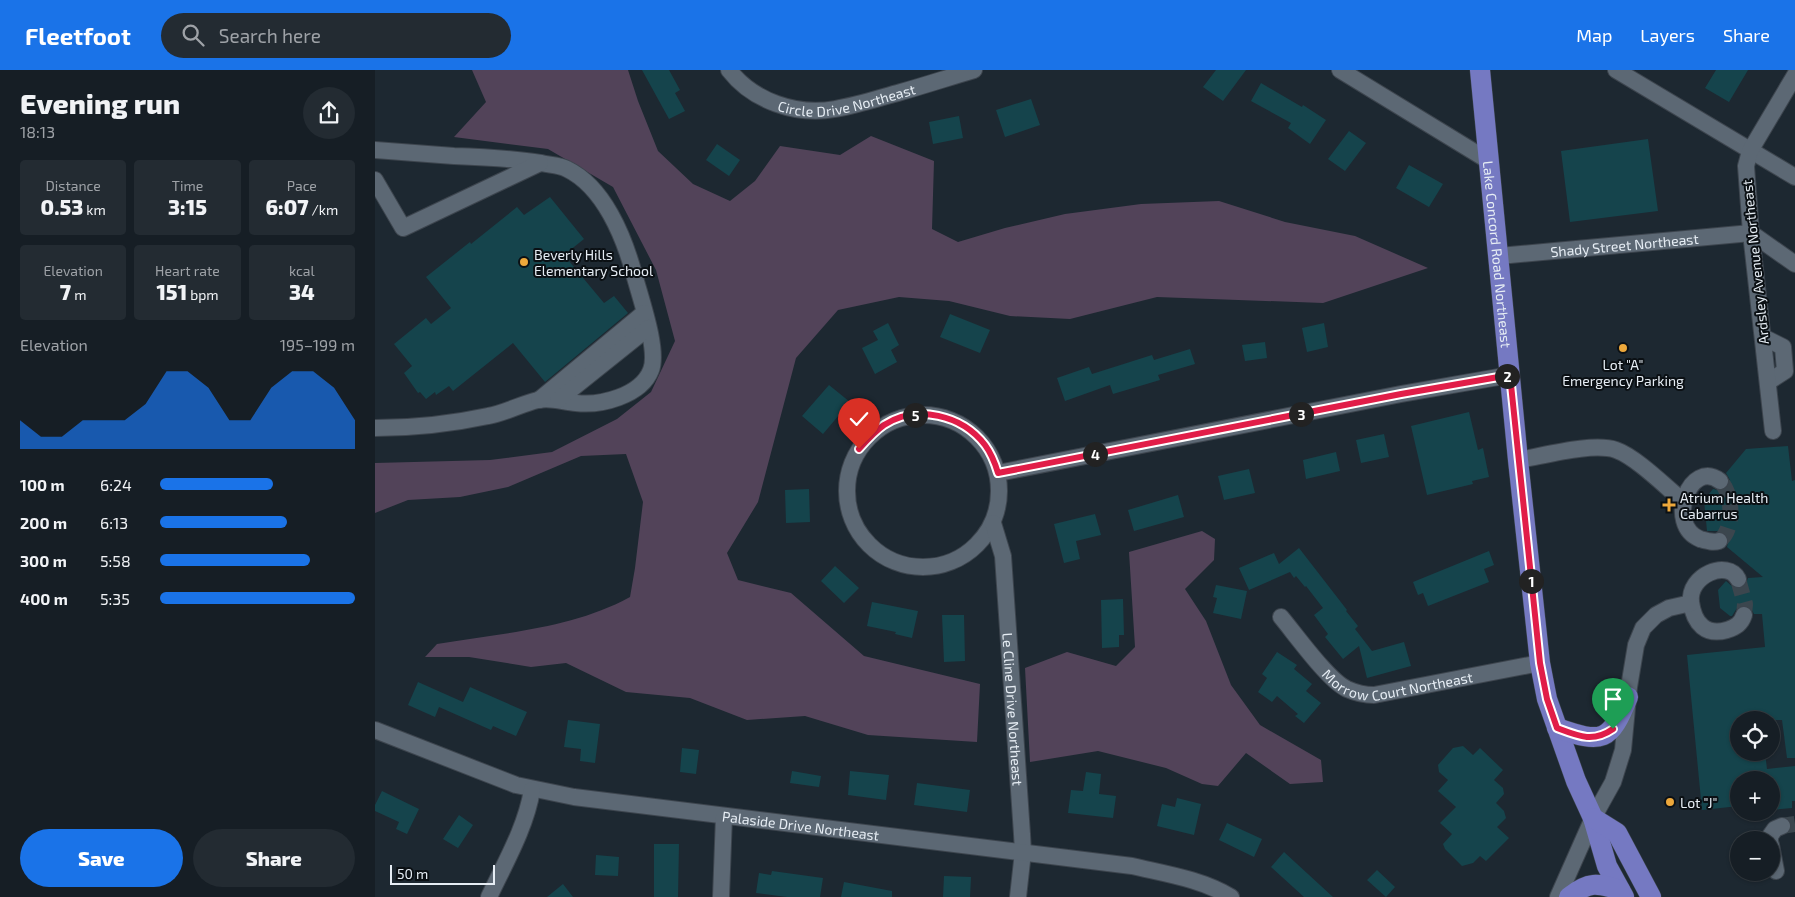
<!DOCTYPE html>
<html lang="en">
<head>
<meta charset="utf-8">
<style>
  :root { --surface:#161e25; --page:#232b32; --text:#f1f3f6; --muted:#9ea2a7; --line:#353c42; --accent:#1a73e8 }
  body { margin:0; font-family:"Exo 2",sans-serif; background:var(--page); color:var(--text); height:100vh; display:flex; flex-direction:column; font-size:19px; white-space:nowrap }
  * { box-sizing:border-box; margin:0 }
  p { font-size:16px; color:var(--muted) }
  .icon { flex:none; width:28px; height:28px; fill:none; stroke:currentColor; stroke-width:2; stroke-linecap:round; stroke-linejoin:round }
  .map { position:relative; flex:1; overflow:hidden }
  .sheet { display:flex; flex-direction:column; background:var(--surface); width:375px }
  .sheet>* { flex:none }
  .buttons { position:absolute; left:1355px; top:641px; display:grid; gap:10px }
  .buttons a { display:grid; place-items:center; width:50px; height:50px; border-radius:50%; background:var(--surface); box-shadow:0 1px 4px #0004,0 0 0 1px var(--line); font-size:25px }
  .scale { position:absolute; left:15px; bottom:12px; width:105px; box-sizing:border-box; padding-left:5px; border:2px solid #e6edf4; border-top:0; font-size:14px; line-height:18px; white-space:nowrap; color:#e6edf4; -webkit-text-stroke:4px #0b1014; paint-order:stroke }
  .pin { position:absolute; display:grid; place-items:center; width:42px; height:42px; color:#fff; margin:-51px -21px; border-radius:50% 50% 50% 0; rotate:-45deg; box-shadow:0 0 5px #0007 }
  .pin .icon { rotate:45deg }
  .km { position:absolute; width:25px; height:25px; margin:-12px; border-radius:50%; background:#222; color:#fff; font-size:14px; line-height:25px; text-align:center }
  .round { display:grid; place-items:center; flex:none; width:52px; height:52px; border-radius:26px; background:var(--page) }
  .overview { display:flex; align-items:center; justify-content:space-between; height:85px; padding:0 20px }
  h1 { font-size:28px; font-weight:800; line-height:38px }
  .metrics { display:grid; grid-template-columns:repeat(3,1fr); gap:8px; height:85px; padding:5px 20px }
  .metrics div { display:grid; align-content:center; border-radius:5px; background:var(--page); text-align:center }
  .metrics b { font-size:21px; font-weight:800 }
  .metrics small { font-size:14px; font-weight:400 }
  .metrics p { font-size:14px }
  .chart { height:140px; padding:10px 20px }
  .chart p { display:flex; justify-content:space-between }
  .chart svg { width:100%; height:90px; margin-top:5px; fill:var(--accent); opacity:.7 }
  .primary-button { display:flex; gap:10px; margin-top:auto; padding:10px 20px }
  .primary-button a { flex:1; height:58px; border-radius:30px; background:var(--accent); color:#fff; font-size:20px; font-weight:800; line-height:58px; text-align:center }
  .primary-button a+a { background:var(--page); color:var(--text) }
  ul { padding:0 20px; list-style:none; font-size:16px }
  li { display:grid; grid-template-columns:80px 60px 1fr; align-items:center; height:38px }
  li i { height:12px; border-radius:6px; background:var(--accent) }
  header { display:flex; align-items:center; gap:30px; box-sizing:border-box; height:70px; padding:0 25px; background:var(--accent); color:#fff }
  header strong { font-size:24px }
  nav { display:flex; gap:28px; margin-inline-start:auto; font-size:18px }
  .search { width:350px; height:45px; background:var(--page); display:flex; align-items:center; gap:12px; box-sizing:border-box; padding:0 18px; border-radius:28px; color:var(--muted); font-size:19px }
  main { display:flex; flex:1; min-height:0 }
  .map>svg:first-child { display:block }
  .green { fill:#524359 }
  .building { fill:#15444c }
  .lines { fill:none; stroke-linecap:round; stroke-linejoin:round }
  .minor-tunnel { stroke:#3b464e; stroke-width:16; stroke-dasharray:16 8; stroke-linecap:butt }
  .minor-casing { stroke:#3d454e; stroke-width:18 }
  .major-casing { stroke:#3d454e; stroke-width:21 }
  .minor { stroke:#5c6874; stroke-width:16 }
  .major { stroke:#7579c2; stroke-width:20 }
  .route-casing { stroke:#fff; stroke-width:10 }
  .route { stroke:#e11d48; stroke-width:6 }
  .poi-dot { fill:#eda83b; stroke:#0b1014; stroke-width:2 }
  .labels { text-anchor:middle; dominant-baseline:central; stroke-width:4; stroke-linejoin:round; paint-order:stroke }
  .street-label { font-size:14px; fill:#e6edf4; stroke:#0b1014 }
  .poi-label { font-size:14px; fill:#e6edf4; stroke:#0b1014; text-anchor:start }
</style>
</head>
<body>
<header>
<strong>Fleetfoot</strong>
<div class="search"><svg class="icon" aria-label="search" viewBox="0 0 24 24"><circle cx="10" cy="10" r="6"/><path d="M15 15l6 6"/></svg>Search here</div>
<nav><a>Map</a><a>Layers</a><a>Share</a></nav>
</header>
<main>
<section class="sheet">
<div class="overview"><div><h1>Evening run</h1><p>18:13</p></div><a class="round"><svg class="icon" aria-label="share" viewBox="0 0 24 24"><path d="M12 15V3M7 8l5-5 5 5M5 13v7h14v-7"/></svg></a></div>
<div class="metrics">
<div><p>Distance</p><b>0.53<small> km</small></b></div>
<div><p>Time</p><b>3:15</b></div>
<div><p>Pace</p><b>6:07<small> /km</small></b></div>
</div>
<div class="metrics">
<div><p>Elevation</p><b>7<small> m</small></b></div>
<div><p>Heart rate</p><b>151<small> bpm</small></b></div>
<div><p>kcal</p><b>34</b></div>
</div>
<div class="chart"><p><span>Elevation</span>195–199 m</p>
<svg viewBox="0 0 160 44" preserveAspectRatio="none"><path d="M0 44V30L10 38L20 38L30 30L40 30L50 30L60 22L70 6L80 6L90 14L100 30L110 30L120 14L130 6L140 6L150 14L160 30V44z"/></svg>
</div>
<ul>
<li><b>100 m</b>6:24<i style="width:58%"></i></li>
<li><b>200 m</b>6:13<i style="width:65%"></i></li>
<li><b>300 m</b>5:58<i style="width:77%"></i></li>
<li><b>400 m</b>5:35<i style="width:100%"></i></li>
</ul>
<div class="primary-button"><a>Save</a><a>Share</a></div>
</section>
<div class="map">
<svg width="1420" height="827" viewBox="0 0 1420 827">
  <rect width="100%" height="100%" fill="#1d2831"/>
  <path class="green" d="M97,0h156l10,31 20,50 35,33 37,17 25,-20 25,-35 60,9 31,-19 63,25 -2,68 26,13 47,-14 60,-14 76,-10 78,-3 66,21 70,14 73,32 -105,35 -166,-6 -87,22 -60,-3 -61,-15 -50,-4 -61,13 -42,48 -38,144 -31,51 11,27 53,13 73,63 116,28 -3,58 -109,-7 -63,-19 -58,4 -57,-22 -64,-6 -60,-29 -35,4 -62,-10h-44l12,-13c64,-11 135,-15 193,-47l5,-29 8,-66 -17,-48 -45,2 -73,31 -48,10 -52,3 -33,13v-50l115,-3 62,-8 65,-33 34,-27 24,-51 -19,-71 -43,-83 -65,-38 -94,-12 32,-35z
    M827,461l13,8 -1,21 -29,29 21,32 25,64 29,40 61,35 2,22 -33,2 -44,-31 -28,33 -16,-2 -36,-16 -68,-17 -68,11 -5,-94 42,-16 49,14 19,-19 -6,-95z"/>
  <path class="building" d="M267,0h27l11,20 -5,3 10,18 -16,8z
    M841,0h30l-23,31 -20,-14z
    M1341,0h32l-19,32 -24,-14z
    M886,13l41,24 1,-2 23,15 -16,24 -22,-16 3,-5 -40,-22z
    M656,29l9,26 -35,12 -9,-27z
    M584,46l4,22 -30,6 -4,-22z
    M974,61l17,12 -21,28 -17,-12z
    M1273,69l10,72 -88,11 -9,-71z
    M342,74l23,16 -11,16 -23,-16z
    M1034,95l34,19 -14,23 -33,-19z
    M175,127l34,42 -20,16 40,48 10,-7 14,17 -83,69 -32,-39 -60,48 -4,-5 -13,9 -1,-3 -9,7 -6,-7 -2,1 -14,-20 8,-7 -18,-22 32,-26 5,6 20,-16 -25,-31 44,-35 1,2 46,-37 7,8z
    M575,244l40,16 -10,23 -40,-16z
    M513,253l11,22 -8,5 6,12 -22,12 -13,-26 16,-8 -5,-9z
    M949,253l4,24 -21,5 -5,-24z
    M890,272l2,16 -22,3 -3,-16z
    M815,279l5,15 -37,11 2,5 -47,14 -3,-9 -45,16 -8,-23 32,-11 3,7 60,-19 2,5z
    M454,315l21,17 -27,32 -21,-18z
    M1094,342l9,38 5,-2 6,29 -17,4 1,3 -46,11 -16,-69z
    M1009,364l5,23 -28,6 -5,-23z
    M1413,376l4,35 3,-1v278h-8l-5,-38h-43v32h26l2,17 28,-3v35h-3v7l-21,2v-30h-32v26l-37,4 -15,-155 78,-8 -3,-33h-8l-3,-6 -8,-3 -6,3 -5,8h-2l-10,-8 -2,-18 8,-9 8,7 5,1 6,-3 3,-8 15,-1 -36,-30 2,-8 -3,-5 -5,-3h-14l-3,-31 9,-11 8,2 5,-2 4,-9 -4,-7 20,-24z
    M961,382l4,19 -34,8 -3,-19z
    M874,399l6,24 -31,7 -6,-24z
    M434,419l1,33 -24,1 -1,-33z
    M803,425l6,22 -50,14 -6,-21z
    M720,444l6,21 -25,6 4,18 -16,4 -10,-39z
    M924,478l48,62 -1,1 12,15 -3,3 17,22 32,-9 7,24 -44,12 -8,-32 -16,13 -18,-22 3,-3 -14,-19 9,-7 -17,-22 -1,1 -9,-11 -2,2 -4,-6 -41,18 -10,-22 35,-15 5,11z
    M1114,481l5,14 -10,4 5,13 -61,24 -5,-13 -5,2 -5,-13z
    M460,496l24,22 -15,15 -23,-22z
    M841,515l31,6 -6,28 -28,-6 4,-15 -4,-1z
    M748,529l1,36h-5v12l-17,1 -1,-48z
    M497,532l46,9 -6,27 -17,-4 1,-2 -29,-6z
    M567,545h22l1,46 -21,1z
    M902,582l20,13 -3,4 18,15 -6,7 15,12 -17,20 -9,-7 3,-2 -21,-18 -5,6 -14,-10 9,-14 -5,-4z
    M43,612l45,20 7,-15 57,25 -11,24 -23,-10 -2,4 -52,-23 -4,10 -27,-12z
    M193,650l32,4 -5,39 -15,-2 1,-12 -17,-2z
    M1088,676l10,9 7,-7 23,22 -9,10 9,8 1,6 -8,9 8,8 2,7 -9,9 12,11 -23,23 -6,-5 -7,7 -11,3 -17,-17 -2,-5 9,-10 -12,-11 16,-16 -18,-16 10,-11 -9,-8 -1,-7 15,-17z
    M307,678l17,2 -3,24 -16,-2z
    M417,701l29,5 -2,11 -29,-4z
    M475,701l39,4 -3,25 -38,-5z
    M711,702l15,2 -2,20 17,2 -3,22 -45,-5 3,-23 12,1z
    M542,713l53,7 -3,22 -53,-7z
    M7,721l37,18 -12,25 -11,-5 3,-7 -24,-11v-6z
    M802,728l24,6 -7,31 -37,-9 5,-22 13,3z
    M84,745l14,10 -15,23 -15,-9z
    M852,753l35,16 -8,18 -35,-17z
    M279,774h25l-1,53h-24z
    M909,782l49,45h-29l-33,-30z
    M221,785l23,2 -1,19 -23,-1z
    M1002,800l18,17 -9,10 -19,-17z
    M397,801l51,7 -3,19h-33l-31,-4 3,-20 12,2z
    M569,806l27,1 -1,20h-27z
    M469,812l48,9v6h-51z
    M188,814l10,13h-26z"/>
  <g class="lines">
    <path class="minor-tunnel" d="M1344,471c16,-11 14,-48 1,-60
      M1363,509l7,25 -1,11
      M1407,756l13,-2"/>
    <g class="minor-casing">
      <g id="minor">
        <path id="s1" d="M354,0c24,31 67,46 106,39 23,-4 44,-11 66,-17 25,-7 49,-15 73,-22"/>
        <path d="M965,0l149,91"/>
        <path d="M1241,0l179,107"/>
        <path d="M0,80c26,2 53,4 79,6 29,1 58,2 87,7 8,2 19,2 26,6 37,18 57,68 67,105 6,23 25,76 17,96 -10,26 -51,36 -75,33 -13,-1 -25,-6 -38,-3 -17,4 -33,13 -50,16 -37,8 -76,12 -113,12"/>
        <path d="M0,110l28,48 137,-65"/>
        <path id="s2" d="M1124,186l252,-23 44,31"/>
        <path d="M1388,267l20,10 2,24 -17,11"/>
        <path d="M164,330l105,-87"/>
        <path d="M183,330l90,-72"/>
        <circle cx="548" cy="421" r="76"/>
        <path d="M1398,361l-22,-198 -5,-67 4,-15 45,-76"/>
        <path d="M1143,390c25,-4 75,-18 98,-10 20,7 50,37 67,51"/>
        <path d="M623,403l403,-79 109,-19"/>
        <path id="s3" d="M618,453l10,33 19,278 1,18 -5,45"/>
        <path d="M1344,471c-6,2 -12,0 -19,-2 -35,-14 -10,-81 20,-58"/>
        <path d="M1363,509c-10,-20 -50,-4 -47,23 3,22 15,34 36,28 9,-3 14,-6 17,-15"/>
        <path id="s4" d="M906,547c15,18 47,63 66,72 9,4 18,6 27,6l166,-32"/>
        <path id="s5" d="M0,660l141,55 58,12 558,69c34,8 69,13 99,31"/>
        <path d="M1395,770v-4l5,-7 7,-3"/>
        <path d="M1396,775l5,26"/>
        <path d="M114,827c16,-34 37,-70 43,-107"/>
        <path d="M346,827l3,-81"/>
        <path d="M1183,827l35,-79 20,-36 10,-32 6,-63 7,-42 7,-17 13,-13 13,-7 22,-5"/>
      </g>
    </g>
    <g class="major-casing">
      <g id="major">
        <path id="s6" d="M1105,0l38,390 22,203 7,36 29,82 17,37 14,48 17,31"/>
        <path d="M1182,658c46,16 53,14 71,-31"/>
        <path d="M1218,748l24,15 34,64"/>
        <path d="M1194,827c20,-16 28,-14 51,-7"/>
      </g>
    </g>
    <use href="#minor" class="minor"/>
    <use href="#major" class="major"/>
  </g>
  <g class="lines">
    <g class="route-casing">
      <path id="route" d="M484,379c8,-9 15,-17 25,-24 33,-21 78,-10 101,20 6,8 10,18 13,28l403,-79 109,-19 30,288 7,36 10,29c21,8 36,15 56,1"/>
    </g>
    <use href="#route" class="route"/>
  </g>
  <g class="poi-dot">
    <circle cx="149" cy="192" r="5"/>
    <circle cx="1248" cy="278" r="5"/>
    <path d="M1291.5 427.5h5v5h5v5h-5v5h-5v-5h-5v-5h5z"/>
    <circle cx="1295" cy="732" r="5"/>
  </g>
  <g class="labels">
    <g class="street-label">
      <text stroke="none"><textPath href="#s1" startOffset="131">Circle Drive Northeast</textPath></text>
      <text stroke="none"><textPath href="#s2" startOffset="126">Shady Street Northeast</textPath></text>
      <text stroke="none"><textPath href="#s6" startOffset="185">Lake Concord Road Northeast</textPath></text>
      <text transform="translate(1380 192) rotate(-96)">Ardsley Avenue Northeast</text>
      <text stroke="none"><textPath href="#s4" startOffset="148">Morrow Court Northeast</textPath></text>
      <text stroke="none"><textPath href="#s3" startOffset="188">Le Cline Drive Northeast</textPath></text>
      <text stroke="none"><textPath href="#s5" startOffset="439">Palaside Drive Northeast</textPath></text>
    </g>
    <g class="poi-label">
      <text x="159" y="184">Beverly Hills<tspan x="159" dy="16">Elementary School</tspan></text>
      <text x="1248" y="294" text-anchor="middle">Lot "A"<tspan x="1248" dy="16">Emergency Parking</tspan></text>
      <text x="1305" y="427">Atrium Health<tspan x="1305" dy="16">Cabarrus</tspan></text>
      <text x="1305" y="732">Lot "J"</text>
    </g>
  </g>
</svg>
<div class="buttons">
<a><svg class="icon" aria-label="locate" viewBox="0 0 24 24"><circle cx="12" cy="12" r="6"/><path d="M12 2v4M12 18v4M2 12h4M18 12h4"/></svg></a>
<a>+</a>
<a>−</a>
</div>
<div class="scale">50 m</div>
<div class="pin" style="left:1238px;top:659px;background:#1e9e55"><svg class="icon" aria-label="arrive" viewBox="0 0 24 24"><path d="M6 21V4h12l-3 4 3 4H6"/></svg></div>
<div class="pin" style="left:484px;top:379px;background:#d93025"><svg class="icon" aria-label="check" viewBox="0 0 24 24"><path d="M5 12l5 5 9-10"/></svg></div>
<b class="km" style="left:1156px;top:511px">1</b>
<b class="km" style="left:1132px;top:306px">2</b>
<b class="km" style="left:926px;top:344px">3</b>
<b class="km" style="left:720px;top:384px">4</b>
<b class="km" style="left:540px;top:345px">5</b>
</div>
</main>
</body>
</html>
